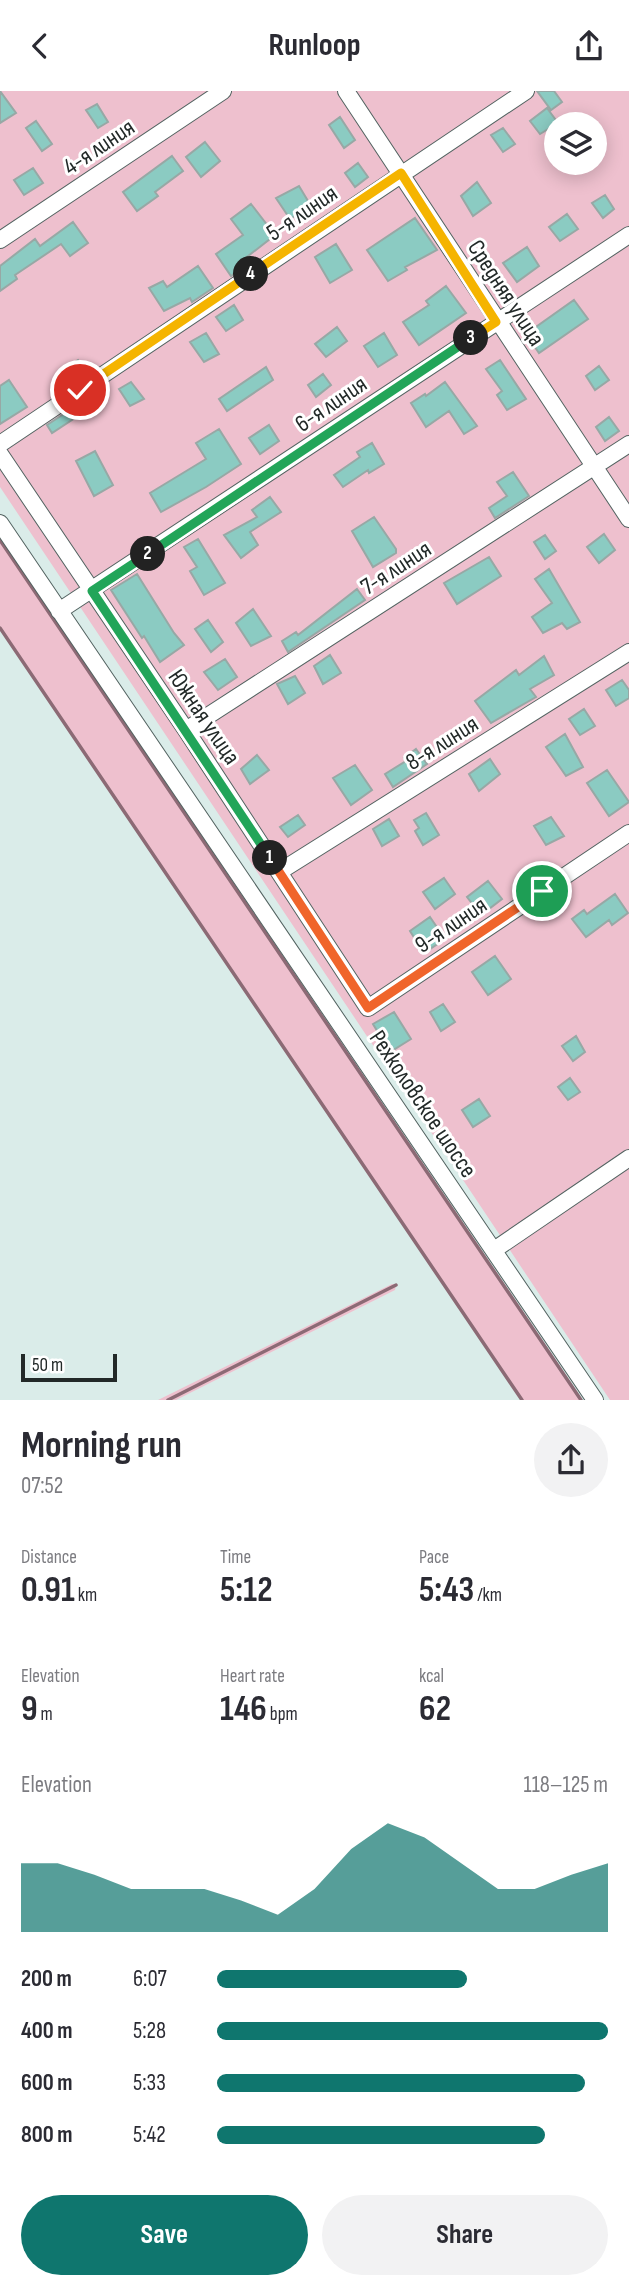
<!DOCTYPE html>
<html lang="en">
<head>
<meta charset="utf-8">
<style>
  :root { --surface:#fff; --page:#f2f2f3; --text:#2b2b33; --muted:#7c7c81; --accent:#0f766e }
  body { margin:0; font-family:"Sofia Sans Condensed",sans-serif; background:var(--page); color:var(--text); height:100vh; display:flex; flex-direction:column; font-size:26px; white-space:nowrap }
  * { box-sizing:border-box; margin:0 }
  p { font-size:23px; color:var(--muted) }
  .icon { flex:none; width:38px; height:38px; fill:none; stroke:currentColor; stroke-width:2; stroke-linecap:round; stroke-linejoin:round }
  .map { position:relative; height:1309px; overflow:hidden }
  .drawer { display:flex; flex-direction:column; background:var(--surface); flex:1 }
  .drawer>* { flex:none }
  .buttons { position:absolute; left:544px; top:21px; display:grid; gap:14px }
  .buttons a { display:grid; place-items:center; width:63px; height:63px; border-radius:50%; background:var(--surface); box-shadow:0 4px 18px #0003; font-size:35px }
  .scale { position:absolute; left:21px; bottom:18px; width:96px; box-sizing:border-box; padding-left:7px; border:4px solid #222928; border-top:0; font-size:19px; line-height:24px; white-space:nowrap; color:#222928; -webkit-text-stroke:5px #fff; paint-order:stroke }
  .pin { position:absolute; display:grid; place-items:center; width:60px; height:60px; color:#fff; margin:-30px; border:4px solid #fff; border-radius:50%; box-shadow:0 2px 7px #0007 }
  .km { position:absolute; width:35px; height:35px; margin:-18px; border-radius:50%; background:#222; color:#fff; font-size:19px; line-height:35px; text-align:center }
  .round { display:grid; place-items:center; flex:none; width:74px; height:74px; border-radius:37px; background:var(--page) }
  .overview { display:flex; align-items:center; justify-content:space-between; height:119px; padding:0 21px }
  h1 { font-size:38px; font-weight:700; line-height:52px }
  .stats { display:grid; grid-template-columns:repeat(3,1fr); gap:10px; height:119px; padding:7px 21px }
  .stats div { display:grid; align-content:center }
  .stats b { font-size:35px; font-weight:700 }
  .stats small { font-size:19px; font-weight:400 }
  .stats p { font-size:19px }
  .chart { height:196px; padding:14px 21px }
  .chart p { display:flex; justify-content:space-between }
  .chart svg { width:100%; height:126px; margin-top:7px; fill:var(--accent); opacity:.7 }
  .action { display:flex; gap:14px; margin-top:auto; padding:14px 21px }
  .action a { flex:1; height:80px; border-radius:42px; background:var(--accent); color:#fff; font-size:28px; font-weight:700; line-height:80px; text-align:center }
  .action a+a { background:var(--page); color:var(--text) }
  ul { padding:0 21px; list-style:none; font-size:23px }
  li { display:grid; grid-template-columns:112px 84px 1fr; align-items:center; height:52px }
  li i { height:18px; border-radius:9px; background:var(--accent) }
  header { display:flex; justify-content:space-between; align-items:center; height:91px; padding:0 21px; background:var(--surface); font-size:32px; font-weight:700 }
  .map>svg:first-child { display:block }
  .green { fill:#eec0ce; fill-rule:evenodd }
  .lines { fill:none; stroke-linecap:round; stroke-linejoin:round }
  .stream { stroke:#8c6a75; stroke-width:3.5 }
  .building { fill:#8bcbc2; stroke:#97a8a5; stroke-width:2 }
  .minor-casing { stroke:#536361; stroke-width:18 }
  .minor { stroke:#fff; stroke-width:16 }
  .split-1-casing { stroke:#fff; stroke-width:14 }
  .split-2-casing { stroke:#fff; stroke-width:14 }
  .split-3-casing { stroke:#fff; stroke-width:14 }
  .split-4-casing { stroke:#fff; stroke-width:14 }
  .split-5-casing { stroke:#fff; stroke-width:14 }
  .split-1 { stroke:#f0652b; stroke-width:9 }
  .split-2 { stroke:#22a559; stroke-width:9 }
  .split-3 { stroke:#22a559; stroke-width:9 }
  .split-4 { stroke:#f5b400; stroke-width:9 }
  .split-5 { stroke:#f5b400; stroke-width:9 }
  .labels { text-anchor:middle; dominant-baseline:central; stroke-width:6; stroke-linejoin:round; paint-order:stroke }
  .street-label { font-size:24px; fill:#222928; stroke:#fff }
</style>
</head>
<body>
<header><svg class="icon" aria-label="back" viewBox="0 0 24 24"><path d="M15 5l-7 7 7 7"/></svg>Runloop<svg class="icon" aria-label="share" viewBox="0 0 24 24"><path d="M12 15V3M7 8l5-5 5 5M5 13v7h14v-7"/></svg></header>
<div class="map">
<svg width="629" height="1309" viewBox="0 0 629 1309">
  <rect width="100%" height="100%" fill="#daece9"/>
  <path class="green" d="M0,0h629v1309h-19l-610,-913zM556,33h39v39h-39z
    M0,449l581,860h-59l-522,-772z
    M392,1193l4,1 -1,5 -219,110h-18z"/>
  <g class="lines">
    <path class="stream" d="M0,449l581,860
      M0,537l522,772
      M168,1309l228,-115"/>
  </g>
  <path class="building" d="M0,0l16,22 -16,10z
    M537,0h17l8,11 -11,8z
    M97,13l11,18 -10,6 -12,-18z
    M547,17l11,15 -18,11 -10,-13z
    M340,26l15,23 -11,8 -15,-23z
    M36,30l16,23 -10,7 -16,-23z
    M503,37l12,16 -12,8 -12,-17z
    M205,51l15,19 -19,16 -15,-20z
    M172,65l11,15 -28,21 3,4 -21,15 -14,-19z
    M358,72l10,14 -13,10 -10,-14z
    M33,77l10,15 -19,12 -10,-15z
    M477,91l14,21 -18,13 -12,-20z
    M299,95l12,20 -21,13 -14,-21z
    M605,104l9,14 -11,9 -11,-15z
    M251,113l24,31 -32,25 4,5 -16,11 -15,-22 27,-19 -12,-16z
    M567,123l11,15 -18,12 -11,-14z
    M415,127l22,32 -32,17 2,3 -19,11 -21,-31z
    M73,131l15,21 -18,13 -9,-12 -46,31 2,4 -17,12v-25l35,-27 5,7z
    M336,153l16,26 -22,13 -15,-26z
    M527,156l12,19 -22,16 -14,-19z
    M198,175l15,22 -21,14 -2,-4 -26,13 -15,-23 14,-7 4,6z
    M446,195l20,27 -47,32 -16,-23 26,-17 -3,-4z
    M574,209l14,19 -49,34 -13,-19z
    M234,214l9,15 -17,11 -10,-14z
    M337,236l10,14 -21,16 -11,-13z
    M206,242l13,21 -15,8 -14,-20z
    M384,242l13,22 -19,12 -14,-21z
    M78,269l9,13 -17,11 -9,-13z
    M500,269l26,39 -19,11 -10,-15 5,-4 -16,-22z
    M599,275l10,14 -14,10 -9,-14z
    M266,276l7,13 -46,31 -8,-12z
    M323,283l8,11 -15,12 -8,-12z
    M9,289l18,27 -27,17v-38z
    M131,291l13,17 -14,7 -11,-17z
    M445,291l32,44 -13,8 -15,-23 -23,16 -15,-24 14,-9 1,2z
    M73,317l5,8 -26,17 -5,-8z
    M609,326l10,14 -14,10 -9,-14z
    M269,334l10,16 -19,13 -11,-16z
    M219,338l22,35 -35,23 -45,25 -11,-19 56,-34 -10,-16z
    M372,352l12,21 -15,9 -1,-3 -25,17 -9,-12 26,-18 -3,-5z
    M95,360l18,34 -19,11 -18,-35z
    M513,381l16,24 -34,22 -6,-10 18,-12 -10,-14z
    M270,406l11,15 -31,20 8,13 -17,13 -17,-23 33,-18 -5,-7z
    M374,426l22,32v4l-23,14 -21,-36z
    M604,443l11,16 -16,13 -12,-16z
    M545,444l11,16 -11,8 -11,-17z
    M198,448l27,44 -21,12 -14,-24 7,-4 -13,-20z
    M489,466l12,19 -44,28 -13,-21z
    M549,478l31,53 -13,7 -5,-6 -19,10 -11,-16 20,-14 -17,-24z
    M137,483l37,59 10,12 -24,17 -16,-26 -2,2 -31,-48z
    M357,498l8,11 -77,52 -6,-11 14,-9 2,3z
    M253,518l18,27 -20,10 -15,-23z
    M208,529l15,22 -12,10 -16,-23z
    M330,564l11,18 -18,11 -9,-18z
    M544,565l10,19 -24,14 6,8 -45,26 -16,-22 41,-31 3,5z
    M225,568l12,18 -19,13 -14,-18z
    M295,585l10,17 -17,11 -11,-20z
    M622,589l7,10v8l-13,8 -10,-16z
    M584,618l11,17 -15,9 -11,-16z
    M565,643l18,33 -17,9 -20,-29z
    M416,658l11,15 -34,23 -8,-13 21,-13 -2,-3z
    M257,664l12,15 -19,14 -9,-15z
    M490,668l10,15 -21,17 -10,-17z
    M355,674l17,25 -21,15 -18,-27z
    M607,679l22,32 -20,14 -22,-33z
    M426,722l13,22 -16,10 -8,-14 4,-3 -5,-8z
    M298,724l7,10 -17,12 -8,-10z
    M551,726l13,19 -18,9 -12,-19z
    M389,728l10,17 -17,10 -9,-17z
    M444,787l11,16 -20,15 -12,-17z
    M488,790l14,18 -21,16 -14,-18z
    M615,803l13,19 -16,12 -3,-5 -23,17 -14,-18 12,-9 3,4z
    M430,826l15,22 -21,14 -14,-22z
    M495,865l16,23 -23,16 -16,-23z
    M443,913l12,18 -14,9 -11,-19z
    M394,921l17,27 -21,13 -17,-28z
    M576,945l9,16 -12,9 -11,-15z
    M570,987l10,14 -12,8 -10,-13z
    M479,1008l11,17 -17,11 -11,-17z"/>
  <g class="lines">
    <g class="minor-casing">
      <path id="minor" d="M346,0l283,428
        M0,149l223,-149
        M0,353l526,-353
        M0,363l186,276 182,278 261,-175
        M0,432l595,877
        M59,520l570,-376
        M186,639l443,-286
        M279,781l350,-220
        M494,1159l135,-92"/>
    </g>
    <use href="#minor" class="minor"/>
  </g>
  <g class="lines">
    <g class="split-1-casing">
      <path id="split-1" d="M270,767l98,150 174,-117"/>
    </g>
    <g class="split-2-casing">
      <path id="split-2" d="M148,463l-56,37 178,267"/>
    </g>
    <g class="split-3-casing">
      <path id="split-3" d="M148,463l323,-216"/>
    </g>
    <g class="split-4-casing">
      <path id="split-4" d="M251,183l150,-101 95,149 -25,16"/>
    </g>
    <g class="split-5-casing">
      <path id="split-5" d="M80,299l171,-116"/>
    </g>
    <use href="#split-1" class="split-1"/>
    <use href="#split-2" class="split-2"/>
    <use href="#split-3" class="split-3"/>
    <use href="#split-4" class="split-4"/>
    <use href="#split-5" class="split-5"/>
  </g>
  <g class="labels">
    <g class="street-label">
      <text transform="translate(99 56) rotate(-34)">4-я линия</text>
      <text transform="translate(302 122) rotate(-34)">5-я линия</text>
      <text transform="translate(506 202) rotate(57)">Средняя улица</text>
      <text transform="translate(331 313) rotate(-34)">6-я линия</text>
      <text transform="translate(396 477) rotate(-33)">7-я линия</text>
      <text transform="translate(204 626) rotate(56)">Южная улица</text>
      <text transform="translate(442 652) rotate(-32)">8-я линия</text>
      <text transform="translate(451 834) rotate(-34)">9-я линия</text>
      <text transform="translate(423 1013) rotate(56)">Рехколовское шоссе</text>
    </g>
  </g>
</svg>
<div class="buttons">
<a><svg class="icon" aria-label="layers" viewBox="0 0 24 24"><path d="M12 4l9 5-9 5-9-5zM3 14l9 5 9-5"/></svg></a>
</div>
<div class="scale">50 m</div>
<div class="pin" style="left:542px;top:800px;background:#1e9e55"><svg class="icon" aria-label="arrive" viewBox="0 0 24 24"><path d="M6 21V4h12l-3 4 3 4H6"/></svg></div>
<div class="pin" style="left:80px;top:299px;background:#d93025"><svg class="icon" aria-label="check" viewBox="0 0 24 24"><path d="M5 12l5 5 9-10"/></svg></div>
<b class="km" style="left:270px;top:767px">1</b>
<b class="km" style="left:148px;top:463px">2</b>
<b class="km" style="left:471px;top:247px">3</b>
<b class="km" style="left:251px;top:183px">4</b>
</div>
<section class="drawer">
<div class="overview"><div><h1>Morning run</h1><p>07:52</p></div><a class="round"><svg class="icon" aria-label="share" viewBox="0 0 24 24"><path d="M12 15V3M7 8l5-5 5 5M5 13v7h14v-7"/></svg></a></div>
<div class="stats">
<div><p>Distance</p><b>0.91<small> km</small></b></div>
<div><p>Time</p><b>5:12</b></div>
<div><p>Pace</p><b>5:43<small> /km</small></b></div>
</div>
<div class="stats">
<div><p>Elevation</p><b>9<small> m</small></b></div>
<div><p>Heart rate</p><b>146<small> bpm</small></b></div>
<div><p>kcal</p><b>62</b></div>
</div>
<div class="chart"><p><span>Elevation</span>118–125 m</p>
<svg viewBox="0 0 160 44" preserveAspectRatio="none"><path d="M0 44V20L10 20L20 24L30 29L40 29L50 29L60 33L70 38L80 29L90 15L100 6L110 11L120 20L130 29L140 29L150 24L160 20V44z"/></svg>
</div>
<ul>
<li><b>200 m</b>6:07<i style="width:64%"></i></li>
<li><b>400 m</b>5:28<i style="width:100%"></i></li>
<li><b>600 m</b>5:33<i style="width:94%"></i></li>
<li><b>800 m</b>5:42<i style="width:84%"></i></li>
</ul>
<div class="action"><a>Save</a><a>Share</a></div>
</section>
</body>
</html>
